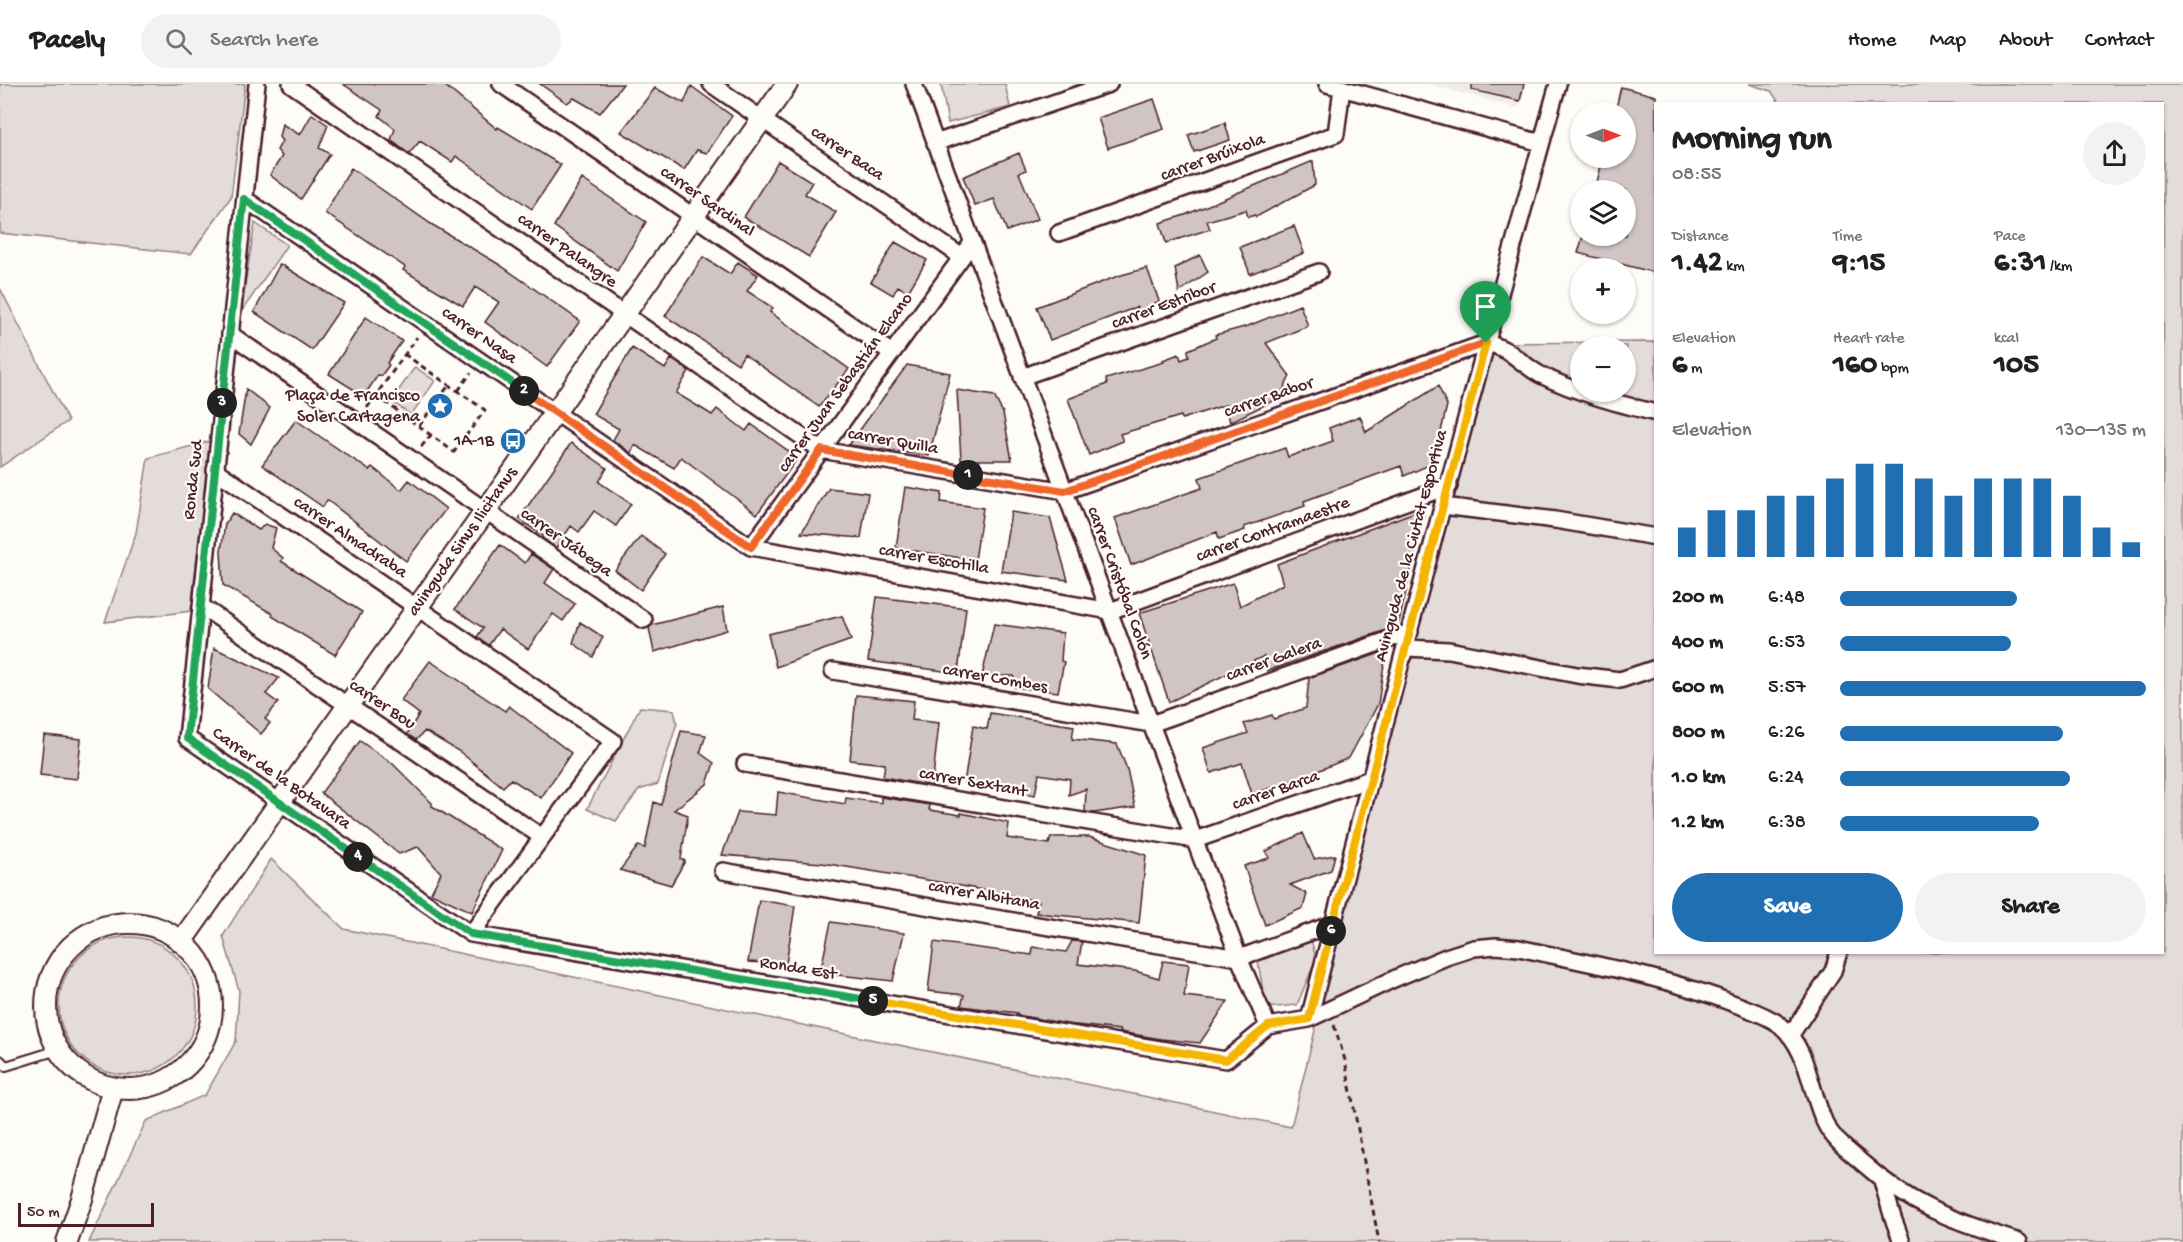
<!DOCTYPE html>
<html lang="en">
<head>
<meta charset="utf-8">
<style>
  :root { --surface:#fff; --page:#f2f2f2; --text:#202124; --muted:#757577; --line:#e0e0e0; --accent:#1f6fb2 }
  body { margin:0; font-family:"Gochi Hand",sans-serif; background:var(--page); color:var(--text); height:100vh; display:flex; flex-direction:column; font-size:22px; white-space:nowrap }
  * { box-sizing:border-box; margin:0 }
  p { font-size:20px; color:var(--muted) }
  .icon { flex:none; width:33px; height:33px; fill:none; stroke:currentColor; stroke-width:2; stroke-linecap:round; stroke-linejoin:round }
  .map { position:relative; flex:1; overflow:hidden }
  .sheet { position:absolute; left:1654px; top:18px; width:510px; height:852px; display:flex; flex-direction:column; background:var(--surface); border-radius:0px; box-shadow:0 2px 4px #0004 }
  .sheet>* { flex:none }
  .needle { width:39px; rotate:90deg }
  .buttons { position:absolute; left:1570px; top:18px; display:grid; gap:12px }
  .buttons a { display:grid; place-items:center; width:66px; height:66px; border-radius:50%; background:var(--surface); box-shadow:0 2px 4px #0004; font-size:30px }
  .scale { position:absolute; left:18px; bottom:15px; width:136px; box-sizing:border-box; padding-left:6px; border:3px solid #4a1f2b; border-top:0; font-size:16px; line-height:21px; white-space:nowrap; color:#4a1f2b; -webkit-text-stroke:4px #fdfcf7; paint-order:stroke }
  .pin { position:absolute; display:grid; place-items:center; width:51px; height:51px; color:#fff; margin:-62px -26px; border-radius:50% 50% 50% 0; rotate:-45deg; box-shadow:0 0 6px #0007 }
  .pin .icon { rotate:45deg }
  .km { position:absolute; width:30px; height:30px; margin:-15px; border-radius:50%; background:#222; color:#fff; font-size:16px; line-height:30px; text-align:center }
  .round { display:grid; place-items:center; flex:none; width:63px; height:63px; border-radius:32px; background:var(--page) }
  .head { display:flex; align-items:center; justify-content:space-between; height:102px; padding:0 18px }
  h1 { font-size:33px; font-weight:800; line-height:45px }
  .metrics { display:grid; grid-template-columns:repeat(3,1fr); gap:9px; height:102px; padding:6px 18px }
  .metrics div { display:grid; align-content:center }
  .metrics b { font-size:30px; font-weight:800 }
  .metrics small { font-size:16px; font-weight:400 }
  .metrics p { font-size:16px }
  .chart { height:168px; padding:12px 18px }
  .chart p { display:flex; justify-content:space-between }
  .chart svg { width:100%; height:108px; margin-top:6px; stroke:var(--accent); stroke-width:6 }
  .cta { display:flex; gap:12px; margin-top:auto; padding:12px 18px }
  .cta a { flex:1; height:69px; border-radius:36px; background:var(--accent); color:#fff; font-size:24px; font-weight:800; line-height:69px; text-align:center }
  .cta a+a { background:var(--page); color:var(--text) }
  ul { padding:0 18px; list-style:none; font-size:20px }
  li { display:grid; grid-template-columns:96px 72px 1fr; align-items:center; height:45px }
  li i { height:15px; border-radius:8px; background:var(--accent) }
  header { display:flex; align-items:center; gap:36px; box-sizing:border-box; height:84px; padding:0 30px; background:var(--surface); border-bottom:2px solid var(--line) }
  header strong { font-size:28px }
  nav { display:flex; gap:33px; margin-inline-start:auto; font-size:21px }
  .search { width:420px; height:54px; background:var(--page); display:flex; align-items:center; gap:15px; box-sizing:border-box; padding:0 21px; border-radius:33px; color:var(--muted); font-size:22px }
  .map>svg:first-child { display:block }
  .built { fill:#f0ece8 }
  .green { fill:#e3dcda; stroke:#967e82; stroke-width:1.5; fill-rule:evenodd }
  .building { fill:#d0c5c4; stroke:#4a1f2b; stroke-width:1.5 }
  .lines { fill:none; stroke-linecap:round; stroke-linejoin:round }
  .lane-casing { stroke:#4a1f2b; stroke-width:12 }
  .street-casing { stroke:#4a1f2b; stroke-width:20 }
  .secondary-casing { stroke:#4a1f2b; stroke-width:24 }
  .path { stroke:#4a1f2b; stroke-width:3; stroke-dasharray:6 4.5; stroke-linecap:butt }
  .lane { stroke:#fdfcf7; stroke-width:8 }
  .street { stroke:#fdfcf7; stroke-width:15 }
  .secondary { stroke:#fdfcf7; stroke-width:20 }
  .split-1-casing { stroke:#fff; stroke-width:12 }
  .split-2-casing { stroke:#fff; stroke-width:12 }
  .split-3-casing { stroke:#fff; stroke-width:12 }
  .split-4-casing { stroke:#fff; stroke-width:12 }
  .split-5-casing { stroke:#fff; stroke-width:12 }
  .split-6-casing { stroke:#fff; stroke-width:12 }
  .split-7-casing { stroke:#fff; stroke-width:12 }
  .split-1 { stroke:#f0652b; stroke-width:8 }
  .split-2 { stroke:#f0652b; stroke-width:8 }
  .split-3 { stroke:#22a559; stroke-width:8 }
  .split-4 { stroke:#22a559; stroke-width:8 }
  .split-5 { stroke:#22a559; stroke-width:8 }
  .split-6 { stroke:#f5b400; stroke-width:8 }
  .split-7 { stroke:#f5b400; stroke-width:8 }
  .labels { text-anchor:middle; dominant-baseline:central; stroke-width:4.5; stroke-linejoin:round; paint-order:stroke }
  .street-label { font-size:18px; fill:#4a1f2b; stroke:#fdfcf7 }
  .poi-label { font-size:18px; fill:#4a1f2b; stroke:#fdfcf7; text-anchor:end }
</style>
</head>
<body>
<header>
<strong>Pacely</strong>
<div class="search"><svg class="icon" aria-label="search" viewBox="0 0 24 24"><circle cx="10" cy="10" r="6"/><path d="M15 15l6 6"/></svg>Search here</div>
<nav><a>Home</a><a>Map</a><a>About</a><a>Contact</a></nav>
</header>
<div class="map">
<svg width="2183" height="1158" viewBox="0 0 2183 1158">
  <rect width="100%" height="100%" fill="#fdfcf7"/>
  <filter id="ink" filterUnits="userSpaceOnUse"><feTurbulence type="fractalNoise" baseFrequency=".0167" numOctaves="2"/><feDisplacementMap in="SourceGraphic" scale="12" xChannelSelector="R" yChannelSelector="G"/><feConvolveMatrix kernelMatrix="1 2 1 2 8 2 1 2 1" color-interpolation-filters="sRGB"/></filter>
  <g filter="url(#ink)">
    <path class="built" d="M1427,0h97l-6,24z"/>
    <path class="green" d="M0,0h245l-14,113 -40,57 -191,-21z
      M941,0h64l5,23 -62,16z
      M1749,0h434v1158h-2094l57,-121 59,-26 31,-54 3,-50 -16,-55 48,-77 73,70 947,198 195,-784 170,-1v610h507v-848h-383l-9,-13zM1581,262h45v46h-45z
      M255,139l32,22 -47,69z
      M0,204l68,133 -68,46z
      M415,283l20,14 -24,34 -20,-14z
      M210,357l-19,170 -86,11 31,-89 12,-75z
      M640,623l34,3 3,13 -19,61 -19,6 -23,31 -29,-12z
      M59 922a69 69 0 1 1 138 0a69 69 0 1 1-138 0Z
      M1311,855l5,20 -19,46 -31,3 -8,-46z"/>
    <path class="building" d="M343,0h100l54,45 1,-2 63,38 -29,44 -76,-53 -4,6 -32,-21 -11,13 -18,-14 4,-11 -16,-13 3,-6z
      M540,0h83l-23,29 -26,-15 -7,5z
      M1472,0h52l-4,17 -48,-11z
      M691,2l41,30 -25,37 -10,-3 -13,20 -63,-38 34,-44 29,15z
      M1621,3l35,9v177l-78,-20 5,-17h43v-46h-31l8,-32h23v-46h-11z
      M1154,15l10,30 -56,19 -10,-30z
      M312,30l16,11 -9,23 11,6 -29,45 -31,-24 12,-19 -5,-6 5,-9 -3,-4 3,-13 18,11z
      M1225,39l5,17 -36,12 -6,-17z
      M1019,69l7,17 -7,3 19,46 -31,12 -13,-32 -19,7 -12,-29z
      M778,77l34,21 -7,12 31,18 -27,45 -65,-40z
      M1313,77l2,24 -59,32 -1,-2 -7,2 -2,-7 -39,11 3,8 -44,14 -6,-20 25,-8z
      M351,84l80,56 69,41 80,56 -33,46 -62,-45 14,-20 -24,-15 -12,19 -60,-36 2,-3 -80,-54z
      M582,95l64,43 -29,49 -63,-45z
      M1294,142l10,27 -54,21 -10,-27z
      M895,158l32,18 -19,32 -10,-6 -5,9 -22,-13z
      M1200,171l8,17 -29,20 -4,-24z
      M703,173l27,17 8,-12 20,13 -11,16 26,17 -3,4 79,57 -30,38 -75,-53 -6,10 -73,-48z
      M280,180l64,39 -32,47 -58,-38z
      M1147,184l12,33 -21,12 -1,-6 -87,33 -13,-33 81,-31z
      M1300,221l8,21 -42,17 24,33 -11,22 -49,24 -5,-17 -43,14 -1,-3 -61,18 3,7 -34,14 -21,-56 39,-15 -1,-5 58,-17 -1,-2 16,-6 2,6 8,-3 -1,-7 28,-12 -1,-3 33,-9z
      M366,233l36,24 -15,22 2,2 -8,11 -3,-1 -14,21 -35,-22z
      M632,264l33,21 6,-10 18,12 -13,22 36,22 5,-6 29,22 5,-7 47,34 -41,56 -76,-57 -7,11 -39,-23 -4,8 -18,-13 6,-11 -26,-15z
      M907,281l43,8 -21,83 -80,-11z
      M1438,302l9,19 -13,58 -30,13 -3,-10 -97,35 1,5 -61,21 1,3 -26,9 -2,-7 -86,33 -16,-47 87,-30 -3,-10 86,-30 3,9 45,-16 -4,-13 31,-12 6,16z
      M246,305l24,19 -19,36 -12,-10z
      M957,306l37,6 9,17 9,47h-51z
      M296,336l73,50 3,-3 29,23 8,-10 37,29 -40,52 -79,-61 -4,7 -61,-42z
      M571,359l36,25 -8,14 32,22 -15,22 -22,-15 -15,21 -8,-6 -15,22 -14,-10 1,-2 -24,-17z
      M905,403l37,6 -1,9 42,6 -8,52 -79,-12z
      M829,404l39,5 -7,45 -60,-5z
      M1425,424l-26,114 -9,3 -1,4 -122,42 -3,-15 -95,46 -30,-89 94,-30 7,23 43,-22 -6,-20z
      M1011,428l39,6 18,62 -67,-9z
      M232,429l27,17 6,-6 11,4 -5,20 12,10 -2,3 81,51 -27,43 -63,-39 1,-2 -50,-29 -2,-34 4,-27z
      M641,452l24,18 -24,36 -26,-20z
      M500,461l25,18 6,-9 23,15 -9,14 30,21 -12,17 -10,-7 -25,35 -28,-20 -11,16 -12,-8 6,-9 -28,-19z
      M877,513l89,11 -8,65 -90,-12z
      M723,523l4,23 -73,22 -5,-24 3,-3z
      M842,532l9,24 -75,27 -8,-33z
      M580,538l23,15 -10,20 -20,-14z
      M994,540l69,9 -2,28 3,1 -6,30 -44,-5v-11h-32z
      M214,564l65,30 -13,16 12,9 -13,16 5,4 -9,11 -53,-45z
      M1386,567l-8,53 -29,54 -56,23 -41,13 -10,-31 -31,10 -8,-25 45,-15 -4,-9 28,-9 2,4 32,-11 3,-30z
      M430,577l75,50 4,-5 62,47 -30,45 -30,-19 -8,8 -43,-35 -35,-21 -9,9 -9,-6 12,-20 -18,-14z
      M856,611l58,6 -2,19 27,3 -7,63 -49,-9 2,-13 -35,-4z
      M990,629l84,13 -2,13 45,5 10,25 8,38 -41,6 -9,-1 1,-23 -17,6 1,-16 -31,-5 -4,21 -71,-12 9,-57 14,3z
      M681,647l25,4 -6,18 14,10 -7,21 -33,26 14,5 -7,44 4,2 -14,24 -51,-15 18,-24 7,2 9,-46 7,3z
      M44,651l37,4 -4,40 -37,-4z
      M360,657l33,23 39,39v3l70,44 -30,62 -41,-19 10,-20 -23,-26 -19,7 -78,-61z
      M778,708l67,12 1,-6 35,5v-6l49,8 -1,5 32,5v-2l48,10 -2,15 42,6 2,-7h38l57,18 -7,68 -103,-10 3,-12 -88,-17 -129,-21 -100,-8 16,-43 38,3z
      M1303,749l11,26 21,-4 -4,15 -41,15 17,9 -4,14 -38,17 -21,-59 25,-8 -3,-7z
      M759,816l36,6 -9,58 -38,-2z
      M831,838l73,11 -11,48 -73,-8z
      M1072,857l10,1 -4,22 57,7 24,7 4,-17 26,3 -5,32 44,5 -28,42 -39,-4 -41,-7v-2l-53,-6 -50,-9v-2l-56,-7 3,-11 -36,-4 6,-49 98,13 1,-8 33,5z"/>
    <g class="lines">
      <g class="lane-casing">
        <path id="lane" d="M0,976l6,6 52,-16"/>
      </g>
      <g class="street-casing">
        <path id="street" d="M257,0l-70,654 284,196 755,126 42,-34 41,-7 87,-41 50,-21 28,-9 22,-2 23,2c72,16 147,29 216,56 15,6 32,11 45,21 29,24 30,67 45,98 7,15 22,27 34,37 52,47 96,61 160,82
          M291,0l530,366 244,41 421,-148c25,5 34,21 55,32 37,18 75,28 115,38
          M501,0l391,269
          M711,0l251,173
          M914,0l237,640 88,234 29,68
          M1327,0l214,59
          M935,59l174,-59
          M245,115l506,348 359,64 339,-125
          M1059,149l277,-99 6,-46
          M230,250l414,286
          M1022,293l297,-105
          M215,386l398,271 -142,193
          M1443,422l112,14 101,17
          M751,463l221,-304
          M201,522l341,231
          M1406,564l43,2 128,25 43,5 36,-12
          M833,587l318,53 259,-92
          M745,680l450,76 175,-61
          M723,787l266,46 250,41 94,-34
          M1309,935c79,-313 162,-624 249,-935
          M1790,952l43,-65 6,-19
          M1882,1097l11,37 9,24"/>
      </g>
      <g class="secondary-casing">
        <path id="secondary" d="M46 922a83 83 0 1 1 166 0a83 83 0 1 1-166 0Z
          M181,858l606,-858
          M67,1158l15,-43 31,-111"/>
      </g>
      <path class="path" d="M458,307l13,-18
        M376,311l78,57 31,-42 -81,-56
        M367,324l50,-71
        M419,342l30,-41
        M421,363l10,-12
        M1334,941l11,35 34,182"/>
      <use href="#lane" class="lane"/>
      <use href="#street" class="street"/>
      <use href="#secondary" class="secondary"/>
    </g>
  </g>
  <g class="lines" filter="url(#ink)">
    <g class="split-1-casing">
      <path id="split-1" d="M968,391l97,16 421,-148"/>
    </g>
    <g class="split-2-casing">
      <path id="split-2" d="M524,307l227,156 70,-97 147,25"/>
    </g>
    <g class="split-3-casing">
      <path id="split-3" d="M222,319l22,-204 280,192"/>
    </g>
    <g class="split-4-casing">
      <path id="split-4" d="M222,319l-35,335 171,119"/>
    </g>
    <g class="split-5-casing">
      <path id="split-5" d="M358,773l113,77 402,67"/>
    </g>
    <g class="split-6-casing">
      <path id="split-6" d="M873,917l353,59 42,-34 41,-7 22,-88"/>
    </g>
    <g class="split-7-casing">
      <path id="split-7" d="M1331,847l155,-588"/>
    </g>
    <use href="#split-1" class="split-1"/>
    <use href="#split-2" class="split-2"/>
    <use href="#split-3" class="split-3"/>
    <use href="#split-4" class="split-4"/>
    <use href="#split-5" class="split-5"/>
    <use href="#split-6" class="split-6"/>
    <use href="#split-7" class="split-7"/>
  </g>
  <defs>
    <g id="sight-disc" transform="scale(1.35)"><circle r="9.5" fill="#1f6fb2" stroke="#fdfcf7"/><path d="M0-6L1.8-2.2L6-1.7L2.9 1.2L3.7 5.4L0 3.3L-3.7 5.4L-2.9 1.2L-6-1.7L-1.8-2.2Z" fill="#fff"/></g>
    <g id="bus-disc" transform="scale(1.35)"><circle r="9.5" fill="#1f6fb2" stroke="#fdfcf7"/><path d="M-5-6H5V4H4V6H2V4H-2V6H-4V4H-5ZM-3.5-4V0h7V-4ZM-3.5 1.2v1.5H-2V1.2ZM2 1.2v1.5H3.5V1.2Z" fill="#fff"/></g>
  </defs>
  <g fill-rule="evenodd">
    <use href="#sight-disc" x="440" y="322"/>
    <use href="#bus-disc" x="513" y="357"/>
  </g>
  <g class="labels">
    <g class="street-label">
      <text transform="translate(847 70) rotate(34)">carrer Baca</text>
      <text transform="translate(1213 74) rotate(-20)">carrer Brúixola</text>
      <text transform="translate(707 118) rotate(35)">carrer Sardinal</text>
      <text transform="translate(567 167) rotate(35)">carrer Palangre</text>
      <text transform="translate(1164 222) rotate(-20)">carrer Estribor</text>
      <text transform="translate(479 252) rotate(35)">carrer Nasa</text>
      <text transform="translate(846 299) rotate(-54)">carrer Juan Sebastián Elcano</text>
      <text transform="translate(1269 314) rotate(-19)">carrer Babor</text>
      <text transform="translate(893 358) rotate(10)">carrer Quilla</text>
      <text transform="translate(194 396) rotate(-84)">Ronda Sud</text>
      <text transform="translate(1273 446) rotate(-20)">carrer Contramaestre</text>
      <text transform="translate(350 454) rotate(34)">carrer Almadraba</text>
      <text transform="translate(463 458) rotate(-55)">avinguda Sinus Ilicitanus</text>
      <text transform="translate(566 459) rotate(35)">carrer Jábega</text>
      <text transform="translate(1412 462) rotate(-75)">Avinguda de la Ciutat Esportiva</text>
      <text transform="translate(934 476) rotate(10)">carrer Escotilla</text>
      <text transform="translate(1119 499) rotate(70)">carrer Cristóbal Colón</text>
      <text transform="translate(1274 576) rotate(-20)">carrer Galera</text>
      <text transform="translate(995 595) rotate(10)">carrer Combes</text>
      <text transform="translate(382 621) rotate(34)">carrer Bou</text>
      <text transform="translate(281 695) rotate(35)">Carrer de la Botavara</text>
      <text transform="translate(973 699) rotate(10)">carrer Sextant</text>
      <text transform="translate(1276 707) rotate(-19)">carrer Barca</text>
      <text transform="translate(984 812) rotate(10)">carrer Albitana</text>
      <text transform="translate(798 885) rotate(9)">Ronda Est</text>
    </g>
    <g class="poi-label">
      <text x="420" y="312">Plaça de Francisco<tspan x="420" dy="21">Soler Cartagena</tspan></text>
      <text x="494" y="357">1A-1B</text>
    </g>
  </g>
</svg>
<div class="buttons">
<a><svg class="needle" viewBox="-14 -14 28 28"><path d="M0-13l5 13h-10z" fill="#e53935"/><path d="M0 13l5-13h-10z" fill="#757577"/></svg></a>
<a><svg class="icon" aria-label="layers" viewBox="0 0 24 24"><path d="M12 4l9 5-9 5-9-5zM3 14l9 5 9-5"/></svg></a>
<a>+</a>
<a>−</a>
</div>
<div class="scale">50 m</div>
<div class="pin" style="left:1486px;top:259px;background:#1e9e55"><svg class="icon" aria-label="arrive" viewBox="0 0 24 24"><path d="M6 21V4h12l-3 4 3 4H6"/></svg></div>
<b class="km" style="left:968px;top:391px">1</b>
<b class="km" style="left:524px;top:307px">2</b>
<b class="km" style="left:222px;top:319px">3</b>
<b class="km" style="left:358px;top:773px">4</b>
<b class="km" style="left:873px;top:917px">5</b>
<b class="km" style="left:1331px;top:847px">6</b>
<section class="sheet">
<div class="head"><div><h1>Morning run</h1><p>08:55</p></div><a class="round"><svg class="icon" aria-label="share" viewBox="0 0 24 24"><path d="M12 15V3M7 8l5-5 5 5M5 13v7h14v-7"/></svg></a></div>
<div class="metrics">
<div><p>Distance</p><b>1.42<small> km</small></b></div>
<div><p>Time</p><b>9:15</b></div>
<div><p>Pace</p><b>6:31<small> /km</small></b></div>
</div>
<div class="metrics">
<div><p>Elevation</p><b>6<small> m</small></b></div>
<div><p>Heart rate</p><b>160<small> bpm</small></b></div>
<div><p>kcal</p><b>105</b></div>
</div>
<div class="chart"><p><span>Elevation</span>130–135 m</p>
<svg viewBox="0 0 160 44" preserveAspectRatio="none"><path d="M5 44V32M15 44V25M25 44V25M35 44V19M45 44V19M55 44V12M65 44V6M75 44V6M85 44V12M95 44V19M105 44V12M115 44V12M125 44V12M135 44V19M145 44V32M155 44V38"/></svg>
</div>
<ul>
<li><b>200 m</b>6:48<i style="width:58%"></i></li>
<li><b>400 m</b>6:53<i style="width:56%"></i></li>
<li><b>600 m</b>5:57<i style="width:100%"></i></li>
<li><b>800 m</b>6:26<i style="width:73%"></i></li>
<li><b>1.0 km</b>6:24<i style="width:75%"></i></li>
<li><b>1.2 km</b>6:38<i style="width:65%"></i></li>
</ul>
<div class="cta"><a>Save</a><a>Share</a></div>
</section>
</div>
</body>
</html>
